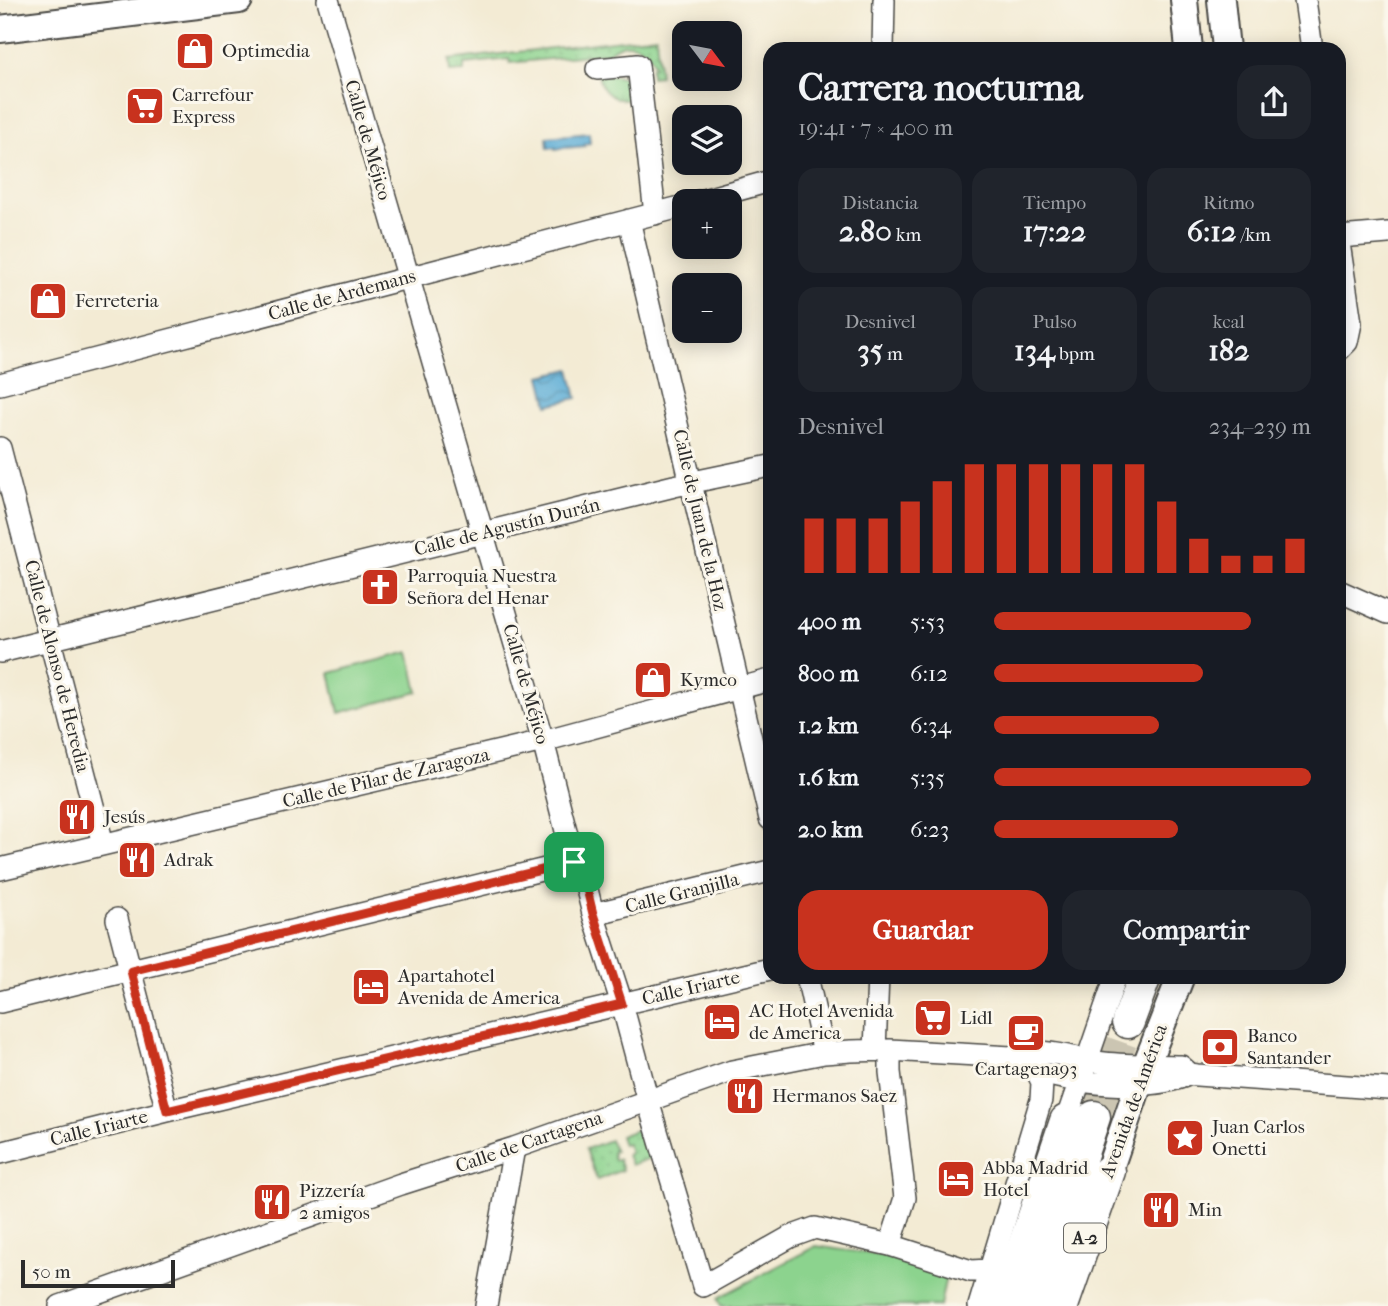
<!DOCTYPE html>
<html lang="es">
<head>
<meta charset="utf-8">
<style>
  :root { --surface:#171b24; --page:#20242c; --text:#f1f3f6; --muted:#9ea1a6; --accent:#c8321e }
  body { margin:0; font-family:"IM FELL French Canon",serif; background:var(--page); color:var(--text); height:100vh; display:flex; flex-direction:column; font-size:26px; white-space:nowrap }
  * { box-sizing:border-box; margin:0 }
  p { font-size:23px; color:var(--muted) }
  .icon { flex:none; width:38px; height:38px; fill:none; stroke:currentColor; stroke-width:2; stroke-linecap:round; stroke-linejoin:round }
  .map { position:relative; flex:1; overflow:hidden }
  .details { position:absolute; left:763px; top:42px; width:583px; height:942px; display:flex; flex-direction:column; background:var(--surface); border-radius:21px; box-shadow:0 4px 18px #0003 }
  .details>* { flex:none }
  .needle { width:46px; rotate:122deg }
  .buttons { position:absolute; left:672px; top:21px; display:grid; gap:14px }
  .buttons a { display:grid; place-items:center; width:70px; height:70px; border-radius:14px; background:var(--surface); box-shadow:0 4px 18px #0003; font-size:35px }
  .scale { position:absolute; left:21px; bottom:18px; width:154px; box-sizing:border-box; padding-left:7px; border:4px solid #2b2b2b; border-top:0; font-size:19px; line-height:24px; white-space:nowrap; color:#2b2b2b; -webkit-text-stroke:5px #fbf7ec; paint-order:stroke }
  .pin { position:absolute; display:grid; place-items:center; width:60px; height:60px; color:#fff; margin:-30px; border-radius:14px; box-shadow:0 4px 10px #0006 }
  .round { display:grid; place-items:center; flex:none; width:74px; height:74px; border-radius:21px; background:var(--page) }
  .summary { display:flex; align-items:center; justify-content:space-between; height:119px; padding:0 35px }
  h1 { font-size:38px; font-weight:700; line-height:52px }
  .stats { display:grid; grid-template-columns:repeat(3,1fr); gap:10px; height:119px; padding:7px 35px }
  .stats div { display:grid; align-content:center; border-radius:18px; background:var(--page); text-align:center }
  .stats b { font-size:30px; font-weight:700 }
  .stats small { font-size:19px; font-weight:400 }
  .stats p { font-size:19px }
  .chart { height:196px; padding:14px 35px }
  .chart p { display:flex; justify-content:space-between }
  .chart svg { width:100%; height:126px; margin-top:7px; stroke:var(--accent); stroke-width:6 }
  .cta { display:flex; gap:14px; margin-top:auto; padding:14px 35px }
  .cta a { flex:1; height:80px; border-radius:21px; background:var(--accent); color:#fff; font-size:28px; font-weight:700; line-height:80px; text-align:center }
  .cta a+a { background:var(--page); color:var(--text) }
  ul { padding:0 35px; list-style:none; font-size:23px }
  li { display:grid; grid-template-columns:112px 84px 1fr; align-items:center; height:52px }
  li i { height:18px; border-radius:9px; background:var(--accent) }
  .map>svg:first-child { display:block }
  .grass { fill:url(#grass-tufts); stroke:#5c7f5c; stroke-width:2 }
  .garden { fill:url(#garden-dots); stroke:#5c7f5c; stroke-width:2 }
  .pitch { fill:#8cd38e; stroke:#5c7f5c; stroke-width:2 }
  .water { fill:url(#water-waves); stroke:#426c80; stroke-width:2 }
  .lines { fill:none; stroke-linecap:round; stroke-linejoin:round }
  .highway-tunnel { stroke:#cbc5b2; stroke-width:32; stroke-dasharray:32 16; stroke-linecap:butt }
  .minor-casing { stroke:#494844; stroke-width:24 }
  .major-casing { stroke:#494844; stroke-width:30 }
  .highway-casing { stroke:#494844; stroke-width:35 }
  .minor { stroke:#fff; stroke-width:21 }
  .major { stroke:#fff; stroke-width:26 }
  .highway { stroke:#fff; stroke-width:32 }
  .route-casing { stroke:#fff; stroke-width:14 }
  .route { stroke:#c8321e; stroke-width:9 }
  .labels { text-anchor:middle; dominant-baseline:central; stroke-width:6; stroke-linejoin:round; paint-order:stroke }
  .shield { fill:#fbf7ec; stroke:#696865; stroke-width:2 }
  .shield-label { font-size:18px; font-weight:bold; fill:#2b2b2b }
  .poi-label { font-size:19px; fill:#2b2b2b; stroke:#fbf7ec; text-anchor:start }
  .street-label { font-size:19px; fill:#2b2b2b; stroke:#fbf7ec }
</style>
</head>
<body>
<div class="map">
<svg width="1388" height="1306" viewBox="0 0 1388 1306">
  <defs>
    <pattern id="grass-tufts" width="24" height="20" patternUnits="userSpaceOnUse" patternTransform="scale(1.75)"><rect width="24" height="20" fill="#8cd38e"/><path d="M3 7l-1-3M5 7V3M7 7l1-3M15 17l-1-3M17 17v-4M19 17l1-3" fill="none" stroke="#79b57b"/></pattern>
    <pattern id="garden-dots" width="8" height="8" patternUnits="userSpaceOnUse" patternTransform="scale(1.75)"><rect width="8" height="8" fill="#8cd38e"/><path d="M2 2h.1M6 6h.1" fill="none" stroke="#79b57b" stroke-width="1.8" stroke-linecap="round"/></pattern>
    <pattern id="water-waves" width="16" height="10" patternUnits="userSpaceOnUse" patternTransform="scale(1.75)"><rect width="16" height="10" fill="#5aacd5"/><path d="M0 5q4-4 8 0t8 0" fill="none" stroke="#4b8cad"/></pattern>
  </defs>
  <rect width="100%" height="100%" fill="#fbf7ec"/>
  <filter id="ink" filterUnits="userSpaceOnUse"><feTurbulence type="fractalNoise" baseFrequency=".0143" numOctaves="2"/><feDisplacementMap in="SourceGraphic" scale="14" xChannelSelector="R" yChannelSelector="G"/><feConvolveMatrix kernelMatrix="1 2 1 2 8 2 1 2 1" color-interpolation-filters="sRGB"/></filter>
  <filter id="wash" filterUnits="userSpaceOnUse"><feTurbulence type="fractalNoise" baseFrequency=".00686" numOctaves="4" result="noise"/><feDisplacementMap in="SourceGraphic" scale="28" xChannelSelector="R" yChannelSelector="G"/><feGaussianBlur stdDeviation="1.57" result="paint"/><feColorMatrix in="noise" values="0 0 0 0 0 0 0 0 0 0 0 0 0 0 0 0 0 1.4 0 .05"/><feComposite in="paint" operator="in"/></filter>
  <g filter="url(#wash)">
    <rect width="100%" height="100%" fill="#f3ebd4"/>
    <path class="grass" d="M598,73l32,6 4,21c-19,2 -34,-7 -36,-27z"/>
    <path class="garden" d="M656,36l4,40 -9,1v-10l3,-1c-6,-23 -29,-29 -46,-13l-98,10 -1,-4 -45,5v7l-14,1 -1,-12z
      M636,1130l9,4 8,23 -22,8 -4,-10 3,-2 -3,-9 -4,1 -3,-9z
      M610,1140l5,11 -3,1 2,8 4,-1 4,11 -25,10 -11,-31z"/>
    <path class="pitch" d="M409,652l9,40 -79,21 -9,-40z
      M816,1246c43,7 91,9 130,30l-6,30h-219l-3,-8z"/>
    <path class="water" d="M589,133l1,10 -5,1v2l-30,3v-2l-7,1 -1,-11z
      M570,369l7,29 -29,7 -7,-29z"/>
  </g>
  <g filter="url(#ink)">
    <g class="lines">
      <path class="highway-tunnel" d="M1094,1117l34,-95"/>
      <g class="minor-casing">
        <path id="minor" d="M328,0l215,741 31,121 10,15 9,37 29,90 26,97 55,185 87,-49 25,-9 75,17 81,26 17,-1
          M1305,0l7,49
          M883,49l1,-49
          M597,69l41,-4 17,149
          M699,201l71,-20
          M629,220l141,599
          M1339,237l49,-4
          M1339,243l12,80 -4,19 -8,8
          M0,384l684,-178
          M0,448l103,396
          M1339,591l49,22
          M0,652l674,-166 96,-20
          M0,869l543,-128 227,-61
          M593,914l177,-43
          M117,919l50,192
          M807,976l17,77
          M0,1002l574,-140
          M875,1050l3,-74
          M1027,1068c43,16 122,25 163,6
          M1066,1121l50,-145
          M0,1153l167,-42 603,-142
          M890,1245l15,-47 -15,-126v-22
          M60,1306l341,-122 113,-36 218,-77 92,-18 27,-2 39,-1 121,7c30,-12 63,2 93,6 25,3 52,2 77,3l9,8 7,1 191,14
          M486,1306l28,-158
          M979,1306l62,-206 1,-18 -5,-10"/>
      </g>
      <g class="major-casing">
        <path id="major" d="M1184,0l5,49
          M1221,0l5,49
          M0,29l239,-29
          M1109,1171l30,-88 42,-107"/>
      </g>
      <g class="highway-casing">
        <path id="highway" d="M1128,1022l17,-46
          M1004,1306l62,-185
          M1031,1306l63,-189
          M1062,1306l47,-135"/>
      </g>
      <use href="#minor" class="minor"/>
      <use href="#major" class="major"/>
      <use href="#highway" class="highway"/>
    </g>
  </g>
  <g class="lines" filter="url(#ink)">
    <g class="route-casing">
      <path id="route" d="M574,862l10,15 9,37 29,90 -455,107 -36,-140z"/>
    </g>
    <use href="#route" class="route"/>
  </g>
  <defs>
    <g id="shop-square" transform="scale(2.0125)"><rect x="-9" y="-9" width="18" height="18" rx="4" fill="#c8321e" stroke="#fbf7ec"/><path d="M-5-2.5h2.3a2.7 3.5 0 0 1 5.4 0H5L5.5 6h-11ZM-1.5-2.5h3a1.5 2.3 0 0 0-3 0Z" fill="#fff"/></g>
    <g id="supermarket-square" transform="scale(2.0125)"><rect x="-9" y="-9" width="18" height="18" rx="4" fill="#c8321e" stroke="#fbf7ec"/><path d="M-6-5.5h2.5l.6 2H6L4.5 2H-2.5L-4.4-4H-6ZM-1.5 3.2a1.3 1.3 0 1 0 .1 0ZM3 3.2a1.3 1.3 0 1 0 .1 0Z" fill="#fff"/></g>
    <g id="church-square" transform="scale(2.0125)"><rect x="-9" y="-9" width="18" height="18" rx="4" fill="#c8321e" stroke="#fbf7ec"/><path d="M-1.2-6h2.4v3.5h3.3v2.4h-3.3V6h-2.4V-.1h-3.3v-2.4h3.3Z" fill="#fff"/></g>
    <g id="restaurant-square" transform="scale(2.0125)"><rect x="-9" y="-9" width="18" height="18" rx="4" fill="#c8321e" stroke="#fbf7ec"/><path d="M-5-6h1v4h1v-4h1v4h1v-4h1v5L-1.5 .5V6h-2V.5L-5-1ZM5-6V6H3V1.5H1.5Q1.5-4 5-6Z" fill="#fff"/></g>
    <g id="hotel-square" transform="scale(2.0125)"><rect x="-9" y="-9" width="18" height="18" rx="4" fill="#c8321e" stroke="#fbf7ec"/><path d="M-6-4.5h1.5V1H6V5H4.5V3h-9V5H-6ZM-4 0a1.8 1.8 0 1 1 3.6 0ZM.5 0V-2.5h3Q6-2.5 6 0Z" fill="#fff"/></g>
    <g id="cafe-square" transform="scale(2.0125)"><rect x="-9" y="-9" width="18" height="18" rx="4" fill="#c8321e" stroke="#fbf7ec"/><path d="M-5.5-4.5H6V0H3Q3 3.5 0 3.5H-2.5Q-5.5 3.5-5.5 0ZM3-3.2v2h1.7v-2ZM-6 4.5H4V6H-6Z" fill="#fff"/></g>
    <g id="bank-square" transform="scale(2.0125)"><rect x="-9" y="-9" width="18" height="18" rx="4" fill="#c8321e" stroke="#fbf7ec"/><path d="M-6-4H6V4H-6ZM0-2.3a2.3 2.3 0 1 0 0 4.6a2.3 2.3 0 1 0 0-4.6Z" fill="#fff"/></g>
    <g id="sight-square" transform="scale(2.0125)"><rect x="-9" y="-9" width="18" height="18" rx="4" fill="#c8321e" stroke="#fbf7ec"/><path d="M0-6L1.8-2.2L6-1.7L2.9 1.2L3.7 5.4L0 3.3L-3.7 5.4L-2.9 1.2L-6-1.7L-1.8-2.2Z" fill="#fff"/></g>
  </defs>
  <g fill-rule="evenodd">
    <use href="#shop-square" x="195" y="51"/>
    <use href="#supermarket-square" x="145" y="106"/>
    <use href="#shop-square" x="48" y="301"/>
    <use href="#church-square" x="380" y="587"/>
    <use href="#shop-square" x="653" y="680"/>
    <use href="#restaurant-square" x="77" y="817"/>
    <use href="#restaurant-square" x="137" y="860"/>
    <use href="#hotel-square" x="371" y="987"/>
    <use href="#supermarket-square" x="933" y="1018"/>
    <use href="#hotel-square" x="722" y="1022"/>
    <use href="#cafe-square" x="1026" y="1033"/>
    <use href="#bank-square" x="1220" y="1047"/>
    <use href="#restaurant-square" x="745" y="1096"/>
    <use href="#sight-square" x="1185" y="1138"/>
    <use href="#hotel-square" x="956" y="1179"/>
    <use href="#restaurant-square" x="272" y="1202"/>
    <use href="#restaurant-square" x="1161" y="1210"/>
  </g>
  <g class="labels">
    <rect class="shield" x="1064" y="1223.5" width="42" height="29" rx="5"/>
    <g class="shield-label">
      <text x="1085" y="1238">A-2</text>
    </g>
    <g class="poi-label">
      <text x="222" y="51">Optimedia</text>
      <text x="172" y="95">Carrefour<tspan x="172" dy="22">Express</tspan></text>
      <text x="75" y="301">Ferreteria</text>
      <text x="407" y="576">Parroquia Nuestra<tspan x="407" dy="22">Señora del Henar</tspan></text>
      <text x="680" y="680">Kymco</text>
      <text x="104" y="817">Jesús</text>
      <text x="164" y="860">Adrak</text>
      <text x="398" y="976">Apartahotel<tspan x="398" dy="22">Avenida de America</tspan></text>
      <text x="749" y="1011">AC Hotel Avenida<tspan x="749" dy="22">de America</tspan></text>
      <text x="960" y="1018">Lidl</text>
      <text x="1247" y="1036">Banco<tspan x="1247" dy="22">Santander</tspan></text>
      <text x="1026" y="1069" text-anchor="middle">Cartagena93</text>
      <text x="772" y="1096">Hermanos Saez</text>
      <text x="1212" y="1127">Juan Carlos<tspan x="1212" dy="22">Onetti</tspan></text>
      <text x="983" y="1168">Abba Madrid<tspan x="983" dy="22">Hotel</tspan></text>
      <text x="299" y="1191">Pizzería<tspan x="299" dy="22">2 amigos</tspan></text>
      <text x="1188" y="1210">Min</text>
    </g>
    <g class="street-label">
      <text transform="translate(368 140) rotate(74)">Calle de Méjico</text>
      <text transform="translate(342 295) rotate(-15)">Calle de Ardemans</text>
      <text transform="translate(700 520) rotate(77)">Calle de Juan de la Hoz</text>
      <text transform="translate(507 527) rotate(-14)">Calle de Agustín Durán</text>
      <text transform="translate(57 666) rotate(76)">Calle de Alonso de Heredia</text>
      <text transform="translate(526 684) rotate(74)">Calle de Méjico</text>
      <text transform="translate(386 778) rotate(-13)">Calle de Pilar de Zaragoza</text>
      <text transform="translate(682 893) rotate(-14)">Calle Granjilla</text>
      <text transform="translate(691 988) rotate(-13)">Calle Iriarte</text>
      <text transform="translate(1134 1101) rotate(-70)">Avenida de América</text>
      <text transform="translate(99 1128) rotate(-14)">Calle Iriarte</text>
      <text transform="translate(529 1142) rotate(-19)">Calle de Cartagena</text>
    </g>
  </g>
</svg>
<div class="buttons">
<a><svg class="needle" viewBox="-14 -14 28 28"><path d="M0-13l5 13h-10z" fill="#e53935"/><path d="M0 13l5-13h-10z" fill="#9ea1a6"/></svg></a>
<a><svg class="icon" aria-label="layers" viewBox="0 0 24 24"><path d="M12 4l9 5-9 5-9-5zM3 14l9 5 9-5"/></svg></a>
<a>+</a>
<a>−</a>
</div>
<div class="scale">50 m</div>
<div class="pin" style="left:574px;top:862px;background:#1e9e55"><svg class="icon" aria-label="arrive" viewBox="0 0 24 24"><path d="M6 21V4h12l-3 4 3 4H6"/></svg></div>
<section class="details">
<div class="summary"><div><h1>Carrera nocturna</h1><p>19:41 · 7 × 400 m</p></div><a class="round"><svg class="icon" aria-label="share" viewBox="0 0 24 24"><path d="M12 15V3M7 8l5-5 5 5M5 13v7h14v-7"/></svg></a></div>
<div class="stats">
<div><p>Distancia</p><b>2.80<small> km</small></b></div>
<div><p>Tiempo</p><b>17:22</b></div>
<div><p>Ritmo</p><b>6:12<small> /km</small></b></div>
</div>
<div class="stats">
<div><p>Desnivel</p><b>35<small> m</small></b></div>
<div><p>Pulso</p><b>134<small> bpm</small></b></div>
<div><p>kcal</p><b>182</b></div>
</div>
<div class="chart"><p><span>Desnivel</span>234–239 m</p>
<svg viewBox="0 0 160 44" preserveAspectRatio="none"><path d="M5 44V25M15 44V25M25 44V25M35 44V19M45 44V12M55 44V6M65 44V6M75 44V6M85 44V6M95 44V6M105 44V6M115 44V19M125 44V32M135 44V38M145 44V38M155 44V32"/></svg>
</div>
<ul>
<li><b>400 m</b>5:53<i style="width:81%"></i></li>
<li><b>800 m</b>6:12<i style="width:66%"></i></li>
<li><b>1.2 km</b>6:34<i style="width:52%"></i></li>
<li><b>1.6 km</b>5:35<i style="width:100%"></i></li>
<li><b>2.0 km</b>6:23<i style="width:58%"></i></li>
</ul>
<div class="cta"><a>Guardar</a><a>Compartir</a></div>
</section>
</div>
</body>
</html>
